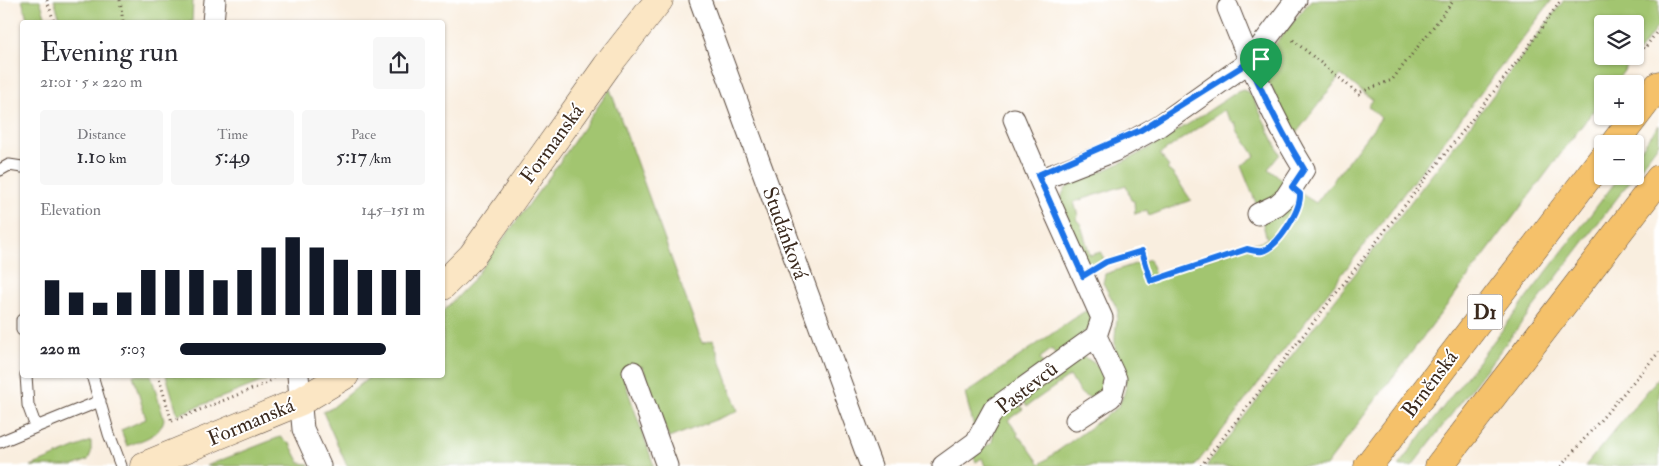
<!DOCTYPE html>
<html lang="en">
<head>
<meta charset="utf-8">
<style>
  :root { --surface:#fff; --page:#f7f7f7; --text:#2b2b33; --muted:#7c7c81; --accent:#111827 }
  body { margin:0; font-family:"IM FELL Double Pica",serif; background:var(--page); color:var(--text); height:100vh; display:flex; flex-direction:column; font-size:19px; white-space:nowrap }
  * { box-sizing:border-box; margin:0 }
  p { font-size:16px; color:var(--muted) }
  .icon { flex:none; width:28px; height:28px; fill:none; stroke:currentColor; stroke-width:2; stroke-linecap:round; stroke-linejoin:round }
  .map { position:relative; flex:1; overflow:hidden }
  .side { position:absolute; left:20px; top:20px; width:425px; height:358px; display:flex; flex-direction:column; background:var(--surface); border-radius:5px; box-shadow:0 1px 4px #0004 }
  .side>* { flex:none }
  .tools { position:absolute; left:1594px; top:15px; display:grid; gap:10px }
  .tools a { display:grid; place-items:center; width:50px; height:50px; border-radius:5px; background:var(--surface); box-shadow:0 1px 4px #0004; font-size:25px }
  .pin { position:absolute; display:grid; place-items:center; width:42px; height:42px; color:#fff; margin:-51px -21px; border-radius:50% 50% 50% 0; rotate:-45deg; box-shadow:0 0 5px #0007 }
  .pin .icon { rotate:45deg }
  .round { display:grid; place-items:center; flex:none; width:52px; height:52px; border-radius:5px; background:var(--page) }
  .overview { display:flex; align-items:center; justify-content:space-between; height:85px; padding:0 20px }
  h1 { font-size:28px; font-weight:600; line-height:38px }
  .figures { display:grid; grid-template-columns:repeat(3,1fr); gap:8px; height:85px; padding:5px 20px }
  .figures div { display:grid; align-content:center; border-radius:5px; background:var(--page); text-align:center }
  .figures b { font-size:21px; font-weight:600 }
  .figures small { font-size:14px; font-weight:400 }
  .figures p { font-size:14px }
  .chart { height:140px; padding:10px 20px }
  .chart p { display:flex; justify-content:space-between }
  .chart svg { width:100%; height:90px; margin-top:5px; stroke:var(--accent); stroke-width:6 }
  ul { padding:0 20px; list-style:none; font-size:16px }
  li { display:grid; grid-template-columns:80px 60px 1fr; align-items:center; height:38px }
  li i { height:12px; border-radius:6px; background:var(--accent) }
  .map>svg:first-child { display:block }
  .green { fill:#a2c56f; stroke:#6e7846; fill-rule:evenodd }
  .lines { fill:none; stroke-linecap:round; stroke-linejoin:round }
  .lane-casing { stroke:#58473b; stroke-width:13 }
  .street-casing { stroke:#58473b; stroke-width:23 }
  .secondary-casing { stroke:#58473b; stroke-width:29 }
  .highway-casing { stroke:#58473b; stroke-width:29 }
  .path { stroke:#58473b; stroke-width:3; stroke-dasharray:1 4; stroke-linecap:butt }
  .lane { stroke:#fff; stroke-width:11 }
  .street { stroke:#fff; stroke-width:21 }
  .secondary { stroke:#fbe6c4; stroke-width:28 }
  .highway { stroke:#f5c16b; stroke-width:28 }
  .route-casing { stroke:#fff; stroke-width:10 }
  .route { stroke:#1a73e8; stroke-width:6 }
  .labels { text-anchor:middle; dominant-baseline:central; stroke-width:4; stroke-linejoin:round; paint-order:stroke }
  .shield { fill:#fff; stroke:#766a62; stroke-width:1 }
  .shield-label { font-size:20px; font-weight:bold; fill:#3b2a1e }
  .street-label { font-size:21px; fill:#3b2a1e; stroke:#fff }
</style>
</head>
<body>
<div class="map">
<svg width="1659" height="466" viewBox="0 0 1659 466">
  <rect width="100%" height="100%" fill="#fff"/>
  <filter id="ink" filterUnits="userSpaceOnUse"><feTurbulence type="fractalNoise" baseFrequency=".02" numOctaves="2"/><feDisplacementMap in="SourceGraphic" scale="10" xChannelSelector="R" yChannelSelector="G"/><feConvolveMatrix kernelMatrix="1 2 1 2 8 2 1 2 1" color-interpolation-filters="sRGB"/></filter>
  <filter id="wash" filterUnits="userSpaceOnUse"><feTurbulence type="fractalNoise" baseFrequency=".0096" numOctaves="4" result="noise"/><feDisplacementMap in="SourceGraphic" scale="20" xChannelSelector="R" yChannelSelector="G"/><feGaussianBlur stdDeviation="1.12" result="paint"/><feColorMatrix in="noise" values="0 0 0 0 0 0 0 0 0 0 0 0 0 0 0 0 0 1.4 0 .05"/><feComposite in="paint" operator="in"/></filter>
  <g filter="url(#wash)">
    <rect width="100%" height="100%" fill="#f9eedf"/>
    <path class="green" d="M22,0h18l7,22h-19z
      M54,0h139l-1,22h-131z
      M1311,0h241l-357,466h-210l-3,-8 -6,4 -3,-6 19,-14 4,-23 20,-19 7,9 -15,11 10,13 -1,3 6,4 17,24 78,-57 6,-13 2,-8 -1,-14 -10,-23v-13l3,-26 -15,-27 2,-9 45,-15 5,18 112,-38 -5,-18 35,-30 19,12 65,-85 -13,-12 5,-6 -32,-25 -47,61 -32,-68 1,-9 5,4 8,-10 -4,-5z
      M1564,0h95v25l-45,59h-12v15l-276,367h-120l276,-356zM1602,24h33v32h-33z
      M610,89l92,254 11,-3 25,71 -69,27 -27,-72 -20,8 32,92h-307l-24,-54 9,-4 40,-33h70l1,-64 29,-30 78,-105z
      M1243,90l5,2 4,4 28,58 -12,15 18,14 -11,16 -19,4 -15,-37 14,-10 -17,-26 -2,-8 -3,1 -9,-13 -64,44 9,13 -2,2 6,5 18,26 -42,16 -2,-6 -12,4 -1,-13 -3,-1 -5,-15 -52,17 4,14 -2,3 5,6 9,30 11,-3 3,7c-5,5 -10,8 -17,5l-26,-62c1,-15 9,-18 21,-23 57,-20 105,-54 155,-87z
      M1659,125v18l-24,32v-18z
      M1620,176h14l-222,290h-14z
      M1092,308l2,17 -38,31 -4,-7 -12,9 3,6 -68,66 -10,-36 117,-81z
      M1082,357c9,2 23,13 23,24 0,10 -11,21 -22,14 -5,-3 -9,-13 -13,-19l-43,30 -6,-8z
      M133,375h18l13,44c-3,17 -23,21 -37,27l-6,-16 25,-11z
      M166,375h106l-6,5 -87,34 -2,-2z
      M1659,377v89h-74z
      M280,437l10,7 10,19 9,1v2h-103z
      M91,441v12l-3,7 -15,6h-42z"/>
  </g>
  <g filter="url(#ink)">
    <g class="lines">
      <g class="lane-casing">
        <path id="lane" d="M0,170l9,-5 13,2
          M22,320v10
          M26,375l2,30 8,22 64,-26
          M92,375l17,59 12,32
          M0,442l36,-15"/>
      </g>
      <g class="street-casing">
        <path id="street" d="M700,0l171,466
          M1228,8c22,55 44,110 76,161l-18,28 -9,8 -19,9
          M213,22l2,-22
          M1014,119l26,61
          M633,372l34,94
          M298,375l5,54 17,37
          M1076,420l35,-23 5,-18 -20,-43 6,-18 -62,-138 74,-29 45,-25 90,-64 47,-62
          M943,466l33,-24 18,-33 102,-73"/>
      </g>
      <g class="secondary-casing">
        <path id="secondary" d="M442,286l30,-30 135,-190 52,-66
          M144,466l157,-65 44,-26"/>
      </g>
      <g class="highway-casing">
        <path id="highway" d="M1614,144l45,-59
          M1368,466l234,-307
          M1439,466l220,-287"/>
      </g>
      <path class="path" d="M47,0l7,22
        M120,0l3,22
        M1609,22l3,2
        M1293,40l67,55
        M1635,42l9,7 15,-20
        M1361,92l31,-12 62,-80
        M1101,265l5,-3 36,-11 9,30 96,-32c23,5 28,-5 40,-23
        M158,375l14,47
        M172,421l95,-38 9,-7
        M1201,466l323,-413 37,-53
        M1561,466l98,-114"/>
      <use href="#lane" class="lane"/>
      <use href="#street" class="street"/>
      <use href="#secondary" class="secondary"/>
      <use href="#highway" class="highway"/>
    </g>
  </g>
  <g class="lines" filter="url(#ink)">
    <g class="route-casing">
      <path id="route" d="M1249,62c16,37 34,73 55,107l-12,18 8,7c1,16 -22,53 -38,57 -5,1 -11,-1 -15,-2l-96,32 -9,-30 -36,11 -23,14 -45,-101 103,-45z"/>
    </g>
    <use href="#route" class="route"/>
  </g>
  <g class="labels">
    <rect class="shield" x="1467.5" y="294.5" width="35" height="35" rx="4"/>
    <g class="shield-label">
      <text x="1485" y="312">D1</text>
    </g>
    <g class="street-label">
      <text transform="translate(552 144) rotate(-54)">Formanská</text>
      <text transform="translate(785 233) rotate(70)">Studánková</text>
      <text transform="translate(1430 384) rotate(-53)">Brněnská</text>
      <text transform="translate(1027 388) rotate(-38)">Pastevců</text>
      <text transform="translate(251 422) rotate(-23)">Formanská</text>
    </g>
  </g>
</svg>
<div class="tools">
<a><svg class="icon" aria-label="layers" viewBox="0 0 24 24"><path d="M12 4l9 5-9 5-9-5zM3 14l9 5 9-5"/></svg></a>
<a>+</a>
<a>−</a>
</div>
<div class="pin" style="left:1261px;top:89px;background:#1e9e55"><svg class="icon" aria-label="arrive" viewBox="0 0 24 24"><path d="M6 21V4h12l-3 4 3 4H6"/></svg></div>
<section class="side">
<div class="overview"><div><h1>Evening run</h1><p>21:01 · 5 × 220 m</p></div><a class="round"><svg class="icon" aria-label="share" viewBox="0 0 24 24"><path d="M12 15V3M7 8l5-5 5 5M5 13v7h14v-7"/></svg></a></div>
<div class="figures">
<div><p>Distance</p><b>1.10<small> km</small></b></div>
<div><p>Time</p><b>5:49</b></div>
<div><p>Pace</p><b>5:17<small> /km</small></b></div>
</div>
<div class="chart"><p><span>Elevation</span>145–151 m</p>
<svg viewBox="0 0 160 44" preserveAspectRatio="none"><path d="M5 44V27M15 44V33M25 44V38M35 44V33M45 44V22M55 44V22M65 44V22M75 44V27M85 44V22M95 44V11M105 44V6M115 44V11M125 44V17M135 44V22M145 44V22M155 44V22"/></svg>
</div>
<ul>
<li><b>220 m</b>5:03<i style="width:84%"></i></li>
</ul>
</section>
</div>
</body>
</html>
